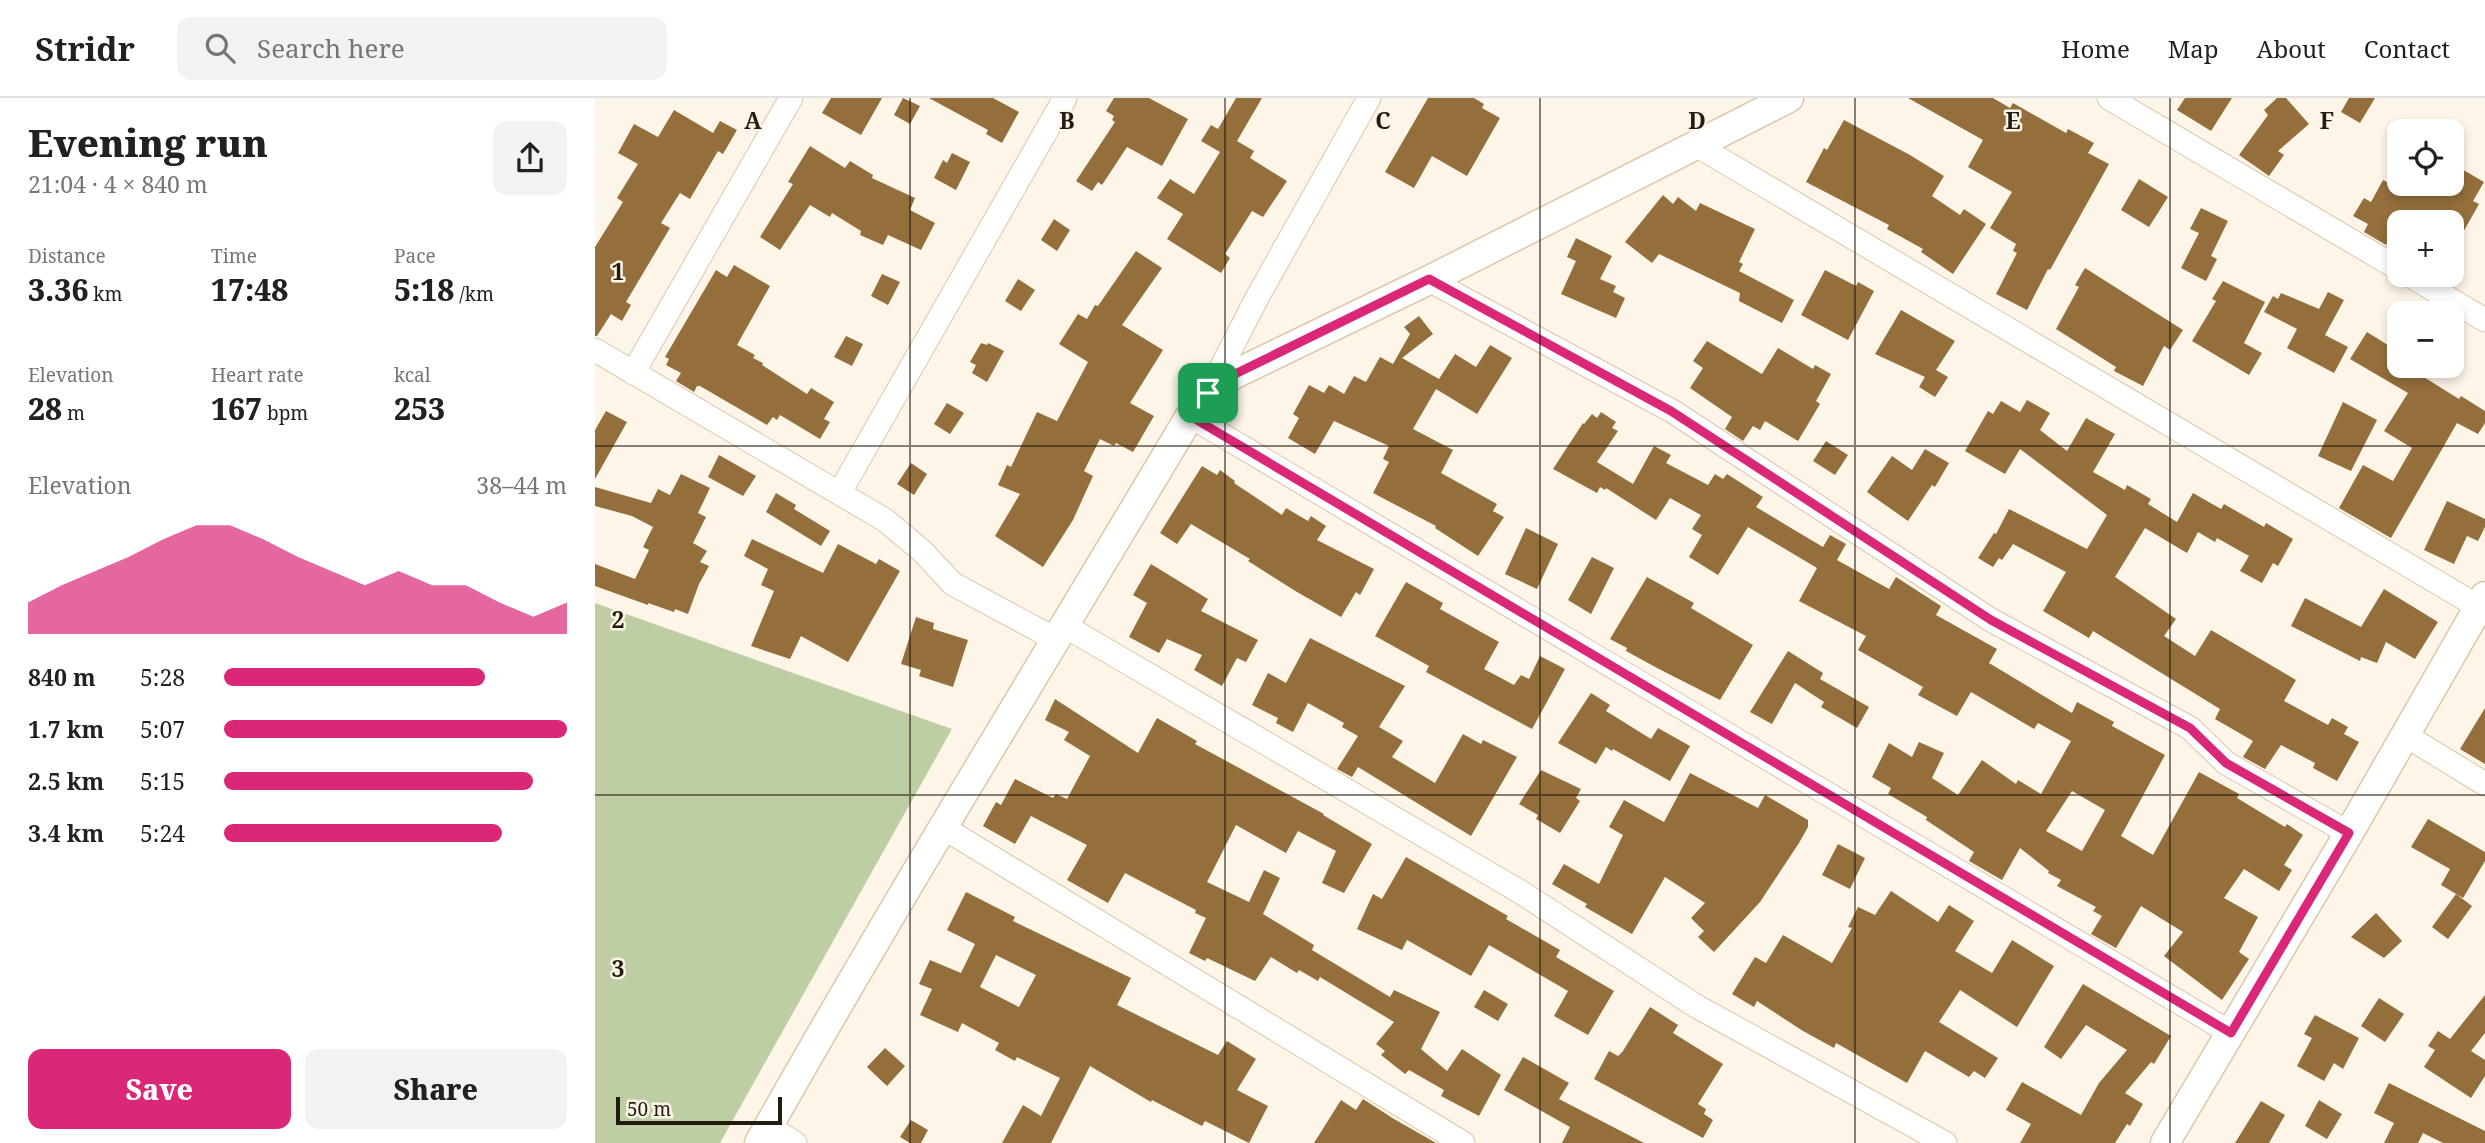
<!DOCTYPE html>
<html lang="en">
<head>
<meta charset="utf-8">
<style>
  :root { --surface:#fff; --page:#f2f2f2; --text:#202124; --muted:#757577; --line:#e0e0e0; --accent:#db2777 }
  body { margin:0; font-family:"Noto Serif",serif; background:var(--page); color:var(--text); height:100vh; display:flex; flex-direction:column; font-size:26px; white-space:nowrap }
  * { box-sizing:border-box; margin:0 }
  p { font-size:23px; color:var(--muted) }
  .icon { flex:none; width:38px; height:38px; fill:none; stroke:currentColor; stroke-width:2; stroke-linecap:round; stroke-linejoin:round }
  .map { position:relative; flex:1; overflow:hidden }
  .sheet { display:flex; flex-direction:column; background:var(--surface); width:595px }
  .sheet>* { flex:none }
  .fabs { position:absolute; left:1792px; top:21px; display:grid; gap:14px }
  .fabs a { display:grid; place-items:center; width:77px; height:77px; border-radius:14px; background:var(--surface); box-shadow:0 4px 10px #0003; font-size:35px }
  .scale { position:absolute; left:21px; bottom:18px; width:166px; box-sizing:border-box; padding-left:7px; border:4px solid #241b10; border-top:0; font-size:19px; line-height:24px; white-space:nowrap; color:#241b10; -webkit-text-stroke:5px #fef5e9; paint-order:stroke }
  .pin { position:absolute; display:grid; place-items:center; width:60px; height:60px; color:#fff; margin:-30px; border-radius:14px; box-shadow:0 4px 10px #0006 }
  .round { display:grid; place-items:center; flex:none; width:74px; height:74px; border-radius:14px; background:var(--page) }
  .headline { display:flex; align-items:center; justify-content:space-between; height:119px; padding:0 28px }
  h1 { font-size:38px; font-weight:800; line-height:52px }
  .stats { display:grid; grid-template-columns:repeat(3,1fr); gap:10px; height:119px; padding:7px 28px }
  .stats div { display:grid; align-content:center }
  .stats b { font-size:30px; font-weight:800 }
  .stats small { font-size:19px; font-weight:400 }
  .stats p { font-size:19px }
  .chart { height:196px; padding:14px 28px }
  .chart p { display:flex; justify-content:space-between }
  .chart svg { width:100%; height:126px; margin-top:7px; fill:var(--accent); opacity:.7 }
  .action { display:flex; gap:14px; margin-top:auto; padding:14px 28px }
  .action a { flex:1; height:80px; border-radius:14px; background:var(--accent); color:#fff; font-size:28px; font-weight:800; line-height:80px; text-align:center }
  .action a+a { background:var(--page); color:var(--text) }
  ul { padding:0 28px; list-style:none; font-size:23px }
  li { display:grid; grid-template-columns:112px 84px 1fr; align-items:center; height:52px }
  li i { height:18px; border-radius:9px; background:var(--accent) }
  header { display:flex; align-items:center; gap:42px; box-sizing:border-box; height:98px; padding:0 35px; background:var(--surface); border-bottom:2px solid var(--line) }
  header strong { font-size:33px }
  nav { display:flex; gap:38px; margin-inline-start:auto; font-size:24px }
  .search { width:490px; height:63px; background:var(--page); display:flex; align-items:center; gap:18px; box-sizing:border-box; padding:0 24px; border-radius:14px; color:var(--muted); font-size:26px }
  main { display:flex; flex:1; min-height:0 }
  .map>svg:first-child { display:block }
  .green { fill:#bdcda4 }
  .building { fill:#946f3c; fill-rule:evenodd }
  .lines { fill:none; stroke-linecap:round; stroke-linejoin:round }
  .minor-casing { stroke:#ddc6a9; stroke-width:25 }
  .tertiary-casing { stroke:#ddc6a9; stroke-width:31 }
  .minor { stroke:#fff; stroke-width:23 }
  .tertiary { stroke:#fff; stroke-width:28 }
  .route-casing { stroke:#fff; stroke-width:14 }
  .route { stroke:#db2777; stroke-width:9 }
  .grid { fill:none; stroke:#241b10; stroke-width:2; stroke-opacity:0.55 }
  .grid-label { font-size:23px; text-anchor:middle; font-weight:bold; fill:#241b10; stroke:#fef5e9; stroke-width:5; stroke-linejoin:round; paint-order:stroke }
</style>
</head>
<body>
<header>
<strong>Stridr</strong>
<div class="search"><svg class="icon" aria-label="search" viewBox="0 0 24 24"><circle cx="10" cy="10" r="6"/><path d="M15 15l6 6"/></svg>Search here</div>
<nav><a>Home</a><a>Map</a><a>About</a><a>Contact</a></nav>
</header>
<main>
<section class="sheet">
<div class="headline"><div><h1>Evening run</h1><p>21:04 · 4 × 840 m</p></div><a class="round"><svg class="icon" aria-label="share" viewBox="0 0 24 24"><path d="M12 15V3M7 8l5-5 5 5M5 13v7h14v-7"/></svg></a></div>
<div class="stats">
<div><p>Distance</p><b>3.36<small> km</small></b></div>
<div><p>Time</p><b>17:48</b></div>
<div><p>Pace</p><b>5:18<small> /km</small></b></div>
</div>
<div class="stats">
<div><p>Elevation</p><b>28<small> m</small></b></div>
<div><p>Heart rate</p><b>167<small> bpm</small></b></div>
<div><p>kcal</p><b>253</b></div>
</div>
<div class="chart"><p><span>Elevation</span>38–44 m</p>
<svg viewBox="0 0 160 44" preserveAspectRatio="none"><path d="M0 44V33L10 27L20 22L30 17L40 11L50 6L60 6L70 11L80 17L90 22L100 27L110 22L120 27L130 27L140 33L150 38L160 33V44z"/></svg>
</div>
<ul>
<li><b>840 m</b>5:28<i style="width:76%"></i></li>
<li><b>1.7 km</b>5:07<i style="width:100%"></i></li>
<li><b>2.5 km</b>5:15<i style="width:90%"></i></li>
<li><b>3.4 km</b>5:24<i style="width:81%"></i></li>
</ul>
<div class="action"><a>Save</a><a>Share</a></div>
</section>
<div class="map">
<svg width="1890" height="1045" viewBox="0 0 1890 1045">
  <rect width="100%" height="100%" fill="#fef5e9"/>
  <path class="green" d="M0,505l357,126 -232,414h-125z"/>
  <path class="building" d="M236,0h51l-21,37 -39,-22z
    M308,0l17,8 -10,18 -16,-9z
    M334,0h64l26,14 -17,31 -16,-9 2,-4z
    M519,0h35l39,21 -26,47 -35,-19 -25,38 -4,-3 -6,9 -16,-10 39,-59 -3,-2 2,-4 -8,-5z
    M641,0h26l-25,43 17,10 -4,7 37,23 -24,36 -11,-6 -27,43 5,4 -9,15 -54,-34 16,-25 -26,-16 13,-19 24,15 26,-42 -19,-11 10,-16 7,4z
    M833,0h46l10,6 -2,4 18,10 -33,58 -35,-20 -18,32 -29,-16z
    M1313,0h85l17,10 3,-5 53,30 2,-4 26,14 -6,10 21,11 -59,106 -2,-1 -21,41 -31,-16 21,-41 -4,-2 3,-7 -26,-16 22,-36 -44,-25 15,-27z
    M1590,0h47l-21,33 -34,-21z
    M1682,0h9l23,26 -31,27 6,4 -15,21 -30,-21 29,-40 -4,-5z
    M1754,0h26l-15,25 -19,-11z
    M79,12l39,23 7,-12 17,9 -14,24 -5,-3 -28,48 -10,-6 -19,30 9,5 -44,74 5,3 -9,16 -11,-7 -14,22h-2v-89l28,-45 -6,-4 21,-34 -20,-11 16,-29 24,13z
    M1249,22l66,35 34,21 -12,20 28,19 4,-6 22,15 -33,50 -32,-22 2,-3 -36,-20 2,-4 -83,-43 18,-34 3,2z
    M215,48l35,22 5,-7 23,14 -1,3 43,20 -5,12 25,13 -14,27 -33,-15 -5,10 -23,-10 1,-4 -29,-18 -2,4 -20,-12 -30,45 -20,-13 33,-53 -5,-2z
    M357,55l18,9 -14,28 -22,-12 9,-18 4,3z
    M1865,70l24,14 -11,19 6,3 -27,48v-30h-54l-12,23 -22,-13 4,-8 -15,-8 11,-18 7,4 12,-22 27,14 5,-10h37z
    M1544,81l29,18 -19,30 -28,-17z
    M1068,97l10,9 5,-7 18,14 4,-8 55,26 -16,33 4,2 -4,7 55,29 -12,23 -43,-22 1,-8 -81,-39 -7,9 -27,-21z
    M1606,110l27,13 -17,35 6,3 -11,22 -25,-13 18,-35 -9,-4z
    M459,121l16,11 -13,21 -16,-11z
    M981,140l36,18 -12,23 16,7 -3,6 12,6 -9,20 -55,-24 15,-33 -9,-4z
    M541,153l26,17 -40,57 41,25 -33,53 24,13 -21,36 -17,-9 -2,3 -14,-7 -16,32 9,5 -20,44 -30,47 -48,-31 25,-42 -22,-9 9,-20 4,2 26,-55 20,9 31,-59 -29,-18 19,-30 9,5 8,-14 3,1z
    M139,167l36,21 -33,59 18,10 -2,3 10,5 -1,2 45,29 4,-6 23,14 -10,17 6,3 -10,17 -40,-24 -3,5 -4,-3 -6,8 -67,-39h-3l-3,6 -18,-11 5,-8 -15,-8 3,-6 -4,-2 51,-87 11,7z
    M1490,170l98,62 -13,20 -6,-4 -21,40 -29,-15 2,-4 -60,-38 23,-42 -4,-2z
    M1230,172l31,16 2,-4 16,9 -26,49 -47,-25z
    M287,176l18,8 -12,23 -17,-9z
    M423,181l17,11 -14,21 -16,-10z
    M1628,183l42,21 -21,41 18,10 -13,22 -57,-34 24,-40 -4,-2z
    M1733,194l16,8 -19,35 23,12 -14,26 -47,-25 10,-19 -33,-17 9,-16 5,3 3,-6 38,16z
    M1306,212l54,31 -19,29 12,7 -13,20 -16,-10 6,-10 -50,-23z
    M824,218l14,18 -31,24 37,21 16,-25 21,13 14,-22 22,13 -35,56 -41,-25 -23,40 40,21 -12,23 56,31 -4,7 11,6 -26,39 -43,-28 1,-2 -63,-33 16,-31 -6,-3 6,-13 -55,-25 -19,33 -27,-16 11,-20 -6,-4 16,-29 15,8 5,-8 15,9 10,-18 12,6 14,-25 13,7 17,-30 -6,-7z
    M1772,234l32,20v14h7l53,33 2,-3 24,15v12l-7,11 -21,-11 -66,115 -52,-30 24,-43 30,16 19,-33 -28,-17 24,-38 -58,-34z
    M251,238l17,8 -11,22 -18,-9z
    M1112,243l55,33 16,-26 35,21 2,-4 16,9 -15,27 4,3 -22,37 -33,-20 -5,9 -7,-4 -10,15 -18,-12 7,-12 -42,-29 13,-20 -10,-7z
    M386,245l6,2 1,-2 16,8 -17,31 -15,-9 4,-8 -6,-3z
    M1432,302l23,13 -10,17 27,21 19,-33 29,16 -22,38 32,18 2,-5 24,14 -3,5 29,18 16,-29 28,16 3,-5 40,23 2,-4 27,16 -15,27 -5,-3 -11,20 -22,-12 9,-15 -32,-18 -2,4 -17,-10 -11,21 -42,-25 -30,49 61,42 -12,17 31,20 16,-26 85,50 -12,21 44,24 4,-7 16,9 -4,7 15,8 -22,39 -24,-13 2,-5 -34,-18 -16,24 -22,-12 10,-16 -38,-22 5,-10 -127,-78 -4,7 -46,-27 23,-39 -53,-28 -11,16 -3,-2 -6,9 -15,-9 16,-25 2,1 13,-25 78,40 20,-34 -87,-66 -15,25 -40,-23 23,-40 5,3 8,-13 19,11z
    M1748,304l34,18 -26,51 -33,-15z
    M352,305l17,10 -14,21 -16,-10z
    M11,313l21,11 -32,57v-49z
    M1006,314l15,10 -4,6 6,3 -21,31 36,22 21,-38 17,9 -5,8 42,22 7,-11 8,5 4,-5 36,23 -7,10 67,40 7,-12 16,9 -9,16 52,29 7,-12 45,29 -5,9 61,34 -8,14 83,50 5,-11 37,20 -2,4 53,29 -44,81 32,19 46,-83 40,22 -2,4 48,29 2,-3 16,11 -19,30 8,5 -13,21 -35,-22 -20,29 34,19 -19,35 10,7 -27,41 -58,-44 19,-24 -42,-26 -25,42 -25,-14 11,-18 -9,-5 3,-4 -39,-21 4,-6 -13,-7 1,-2 -29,-23 -18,32 -33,-19 5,-9 -48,-32 1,-3 -39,-23 3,-6 -19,-11 17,-34 23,14 7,-15 25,11 -12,25 26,17 24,-35 34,24 2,-4 23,14 30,-53 -33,-18 -4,6 -63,-37 -14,24 -39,-21 5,-8 -65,-37 8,-14 -67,-35 18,-33 -69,-41 -30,48 -29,-18 13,-22 -10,-6 9,-14 -31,-17 -14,22 -50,-32 -1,2 -5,-3 -3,6 -44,-24 30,-46 1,1 8,-10 5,4zM1477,693l33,19 -23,41 -36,-20z
    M1231,343l22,14 -13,20 -22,-14z
    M1330,351l24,14 -14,24 -3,-2 -24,36 -41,-29 25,-36 20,14z
    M124,357l37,21 -13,20 -35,-19z
    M316,365l16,11 -13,21 -17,-11z
    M607,368l15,9 3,-5 15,11 -1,2 48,32 4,-7 22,13 3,-5 15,10 -9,14 57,29 -14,26 -4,-3 -15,25 -44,-25 -49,-31 2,-2 -59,-35 -14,20 -17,-11z
    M86,376l29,14 -12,25 8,4 -13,26 14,8 -7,11 9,4 -10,18 -11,30 -13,-5 -1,3 -26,-9v2l-53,-19v-22l40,15 14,-29 -6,-3 10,-20 -21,-11 -37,-10v-19l56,16 7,-14 12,6z
    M181,395l20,12 -2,4 36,22 -9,15 -55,-34z
    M1852,403l38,18v8l-7,14 -11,-5 -13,28 -30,-14z
    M931,430l32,16 -21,45 -32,-15z
    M157,441l71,34 15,-29 38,20 3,-5 21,12 -52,91 -47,-26 -11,23 -39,-13 23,-55 -13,-6 7,-16 -24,-13z
    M997,459l22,11 -23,46 -23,-14z
    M556,466l57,35 -7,12 57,29 -12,22 -9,-4 -15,28 -28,-16 8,-15 -35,-16 -8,14 -30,-16 18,-34 -14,-8z
    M1052,479l47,26 -3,5 62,37 -33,55 -61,-31 -33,-18 1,-3 -17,-9z
    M811,484l37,21 -3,6 59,33 -15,27 30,16 7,-10 8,4 11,-23 25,13 -33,60 -106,-57 3,-6 -54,-30z
    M1789,491l54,33 -23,37 -29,-17 -9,21 -16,-6 -1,4 -69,-35 14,-28 56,29z
    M321,519l18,6 -1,6 35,11 -15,47 -34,-11 2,-6 -20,-6z
    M715,540l95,48 -26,41 24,14 -11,16 43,26 28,-49 18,10 2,-4 34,17 -46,79 -113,-69 -6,10 -15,-8 21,-33 -16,-9 2,-4 -36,-20 -15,29 -17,-9 2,-5 -26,-13 16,-32 18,10z
    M1193,553l35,22 -3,6 49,28 -12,21 -36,-21 3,-5 -29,-19 -23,41 -22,-12z
    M996,595l19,12 -4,6 45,28 7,-11 32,18 -20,35 -57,-32 -1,2 -6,-4 -10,17 -38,-21z
    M460,601l83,54 19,-35 40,23 -2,3 129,70 -1,1 49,29 -28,49 -22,-10 14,-32 -38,-20 -12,22 -50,-28 -29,57 42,20 15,-32 16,8 -17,36 51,31 -2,5 78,47 4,-7 46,22 -19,37 26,22 15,-22 39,26 -22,41 -38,-20 3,-6 -35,-20 -4,4 -24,-19 4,-4 -9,-7 18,-22 -74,-45 -2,4 -19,-11 -2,3 -26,-16 -16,24 -48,-23 -2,3 -16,-8 17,-35 -11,-5 1,-3 -71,-37 -17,30 -41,-23 20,-35 -56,-29 -16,28 -32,-18 13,-24 5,3 14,-26 38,19 3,-4 11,5 23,-43 -26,-16 5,-8 -24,-12z
    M1890,610v56l-25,-15z
    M946,672l40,19 -5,9 4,3 -20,32 -24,-14 2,-4 -19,-11z
    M1095,675l68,35 7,-13 43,25v7l-9,16 -39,59 -46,50 -16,-15 6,-6 -13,-13 14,-15 -40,-26 -33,57 -47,-27 2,-3 -35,-20 12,-20 35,20 24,-49 -14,-8 15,-27 40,22z
    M1833,721l57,33v9l-22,37 -22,-13 9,-16 -39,-22z
    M1243,746l27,14 -15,31 -28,-14z
    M811,759l102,59 -2,3 54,31 -4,7 58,34 -26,44 -34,-19 14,-25 -79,-46 -18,31 -64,-36 -5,10 -45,-21 16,-35 9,5z
    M1296,793l47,31 11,-17 25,16 -19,30 37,22 20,-33 42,26 -37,61 -57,-37 -21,32 59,36 -13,20 -11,-7 -5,6 -44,-26 -18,32 -71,-40 -2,5 -31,-17 -46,-30 -3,6 -22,-13 23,-37 11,6 17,-28 49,28 20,-35 -4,-1 10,-20 17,8z
    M371,794l49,25 -2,4 118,57 -14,27 101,50 9,-14 29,18 -19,31 31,16 -19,37 -44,-22 -3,5 -50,-26 -1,2 -61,-36 -39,77h-49l21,-38 18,11 19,-38 -43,-21 -2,4 -20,-11 4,-7 -37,-20 -4,9 -38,-17 12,-26 -13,-5 11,-24 31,13 14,-29 -28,-14zM401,857l40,20 -17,32 -39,-20z
    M1861,796l16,12 -24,33 -16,-12z
    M1781,815l26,28 -18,17 -33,-21z
    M1488,886l88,52 -17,28 -3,-2 -26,31 18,11 -13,22 -3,-2 -12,19h-95l11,-19 -25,-14 16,-28 59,33 18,-32 28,-33 -41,-25 -25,34 -17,-12z
    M889,892l24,14 -10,17 -24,-14z
    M1890,897v38l-14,18 14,9v16l-14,22 -47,-31 11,-17 -7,-4 10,-15 12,8z
    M1784,900l25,16 -19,28 -24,-16z
    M1055,909l28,18 -5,8 50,31 -25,40 8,5 -2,5 9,6 -10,18 -109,-59 15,-28 9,5 5,-5z
    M1720,917l44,23 -16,31 -9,-6 -10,18 -27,-15 15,-28 -8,-4z
    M290,950l20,18 -18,20 -20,-19z
    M928,959l46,26 -10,16 85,44h-82l8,-16 -66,-37z
    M1794,985l96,48v12h-42l-20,-10 -5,10h-34l10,-20 -20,-10z
    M768,1001l31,20 42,24h-122l27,-43 15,10z
    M1724,1002l23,14 -15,25 -22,-13z
    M1666,1003l24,14 -16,28h-34z
    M316,1022l17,10 -7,13h-11l-10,-6z"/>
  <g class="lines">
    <g class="minor-casing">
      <path id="minor" d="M1514,0l290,171
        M1101,47l783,462
        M1814,177l76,45
        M834,182l243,131 319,209 199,108 36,35 123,70
        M0,252l290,170 37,31 31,33 104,56
        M38,275l158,-275
        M613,295l50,-97 111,-198
        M595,318l1041,617
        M245,394l225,-394
        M470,528l454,265 177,115 249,137
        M1810,637l80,49
        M347,729l521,316
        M173,1028l27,17"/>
    </g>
    <g class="tertiary-casing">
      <path id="tertiary" d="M164,1045c138,-245 287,-485 431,-727l18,-23 25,-18 196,-95 360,-182
        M1570,1045l184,-310 136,-237"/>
    </g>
    <use href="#minor" class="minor"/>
    <use href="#tertiary" class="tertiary"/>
  </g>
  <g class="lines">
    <g class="route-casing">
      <path id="route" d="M834,181l242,132 320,209 199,108 36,35 123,70 -118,200 -1041,-617 18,-23 25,-18z"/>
    </g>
    <use href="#route" class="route"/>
  </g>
  <path class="grid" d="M315,0v1045M630,0v1045M945,0v1045M1260,0v1045M1575,0v1045M0,348h1890M0,697h1890"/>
  <g class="grid-label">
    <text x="158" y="31">A</text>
    <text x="472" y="31">B</text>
    <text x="788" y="31">C</text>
    <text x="1102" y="31">D</text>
    <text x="1418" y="31">E</text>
    <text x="1732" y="31">F</text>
    <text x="23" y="182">1</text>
    <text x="23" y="530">2</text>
    <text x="23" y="879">3</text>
  </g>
</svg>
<div class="fabs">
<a><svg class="icon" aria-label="locate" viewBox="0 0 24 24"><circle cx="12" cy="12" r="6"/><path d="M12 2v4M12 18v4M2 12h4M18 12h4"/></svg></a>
<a>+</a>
<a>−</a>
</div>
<div class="scale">50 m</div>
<div class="pin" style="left:613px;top:295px;background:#1e9e55"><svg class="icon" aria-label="arrive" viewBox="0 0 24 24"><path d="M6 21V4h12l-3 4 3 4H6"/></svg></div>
</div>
</main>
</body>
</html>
